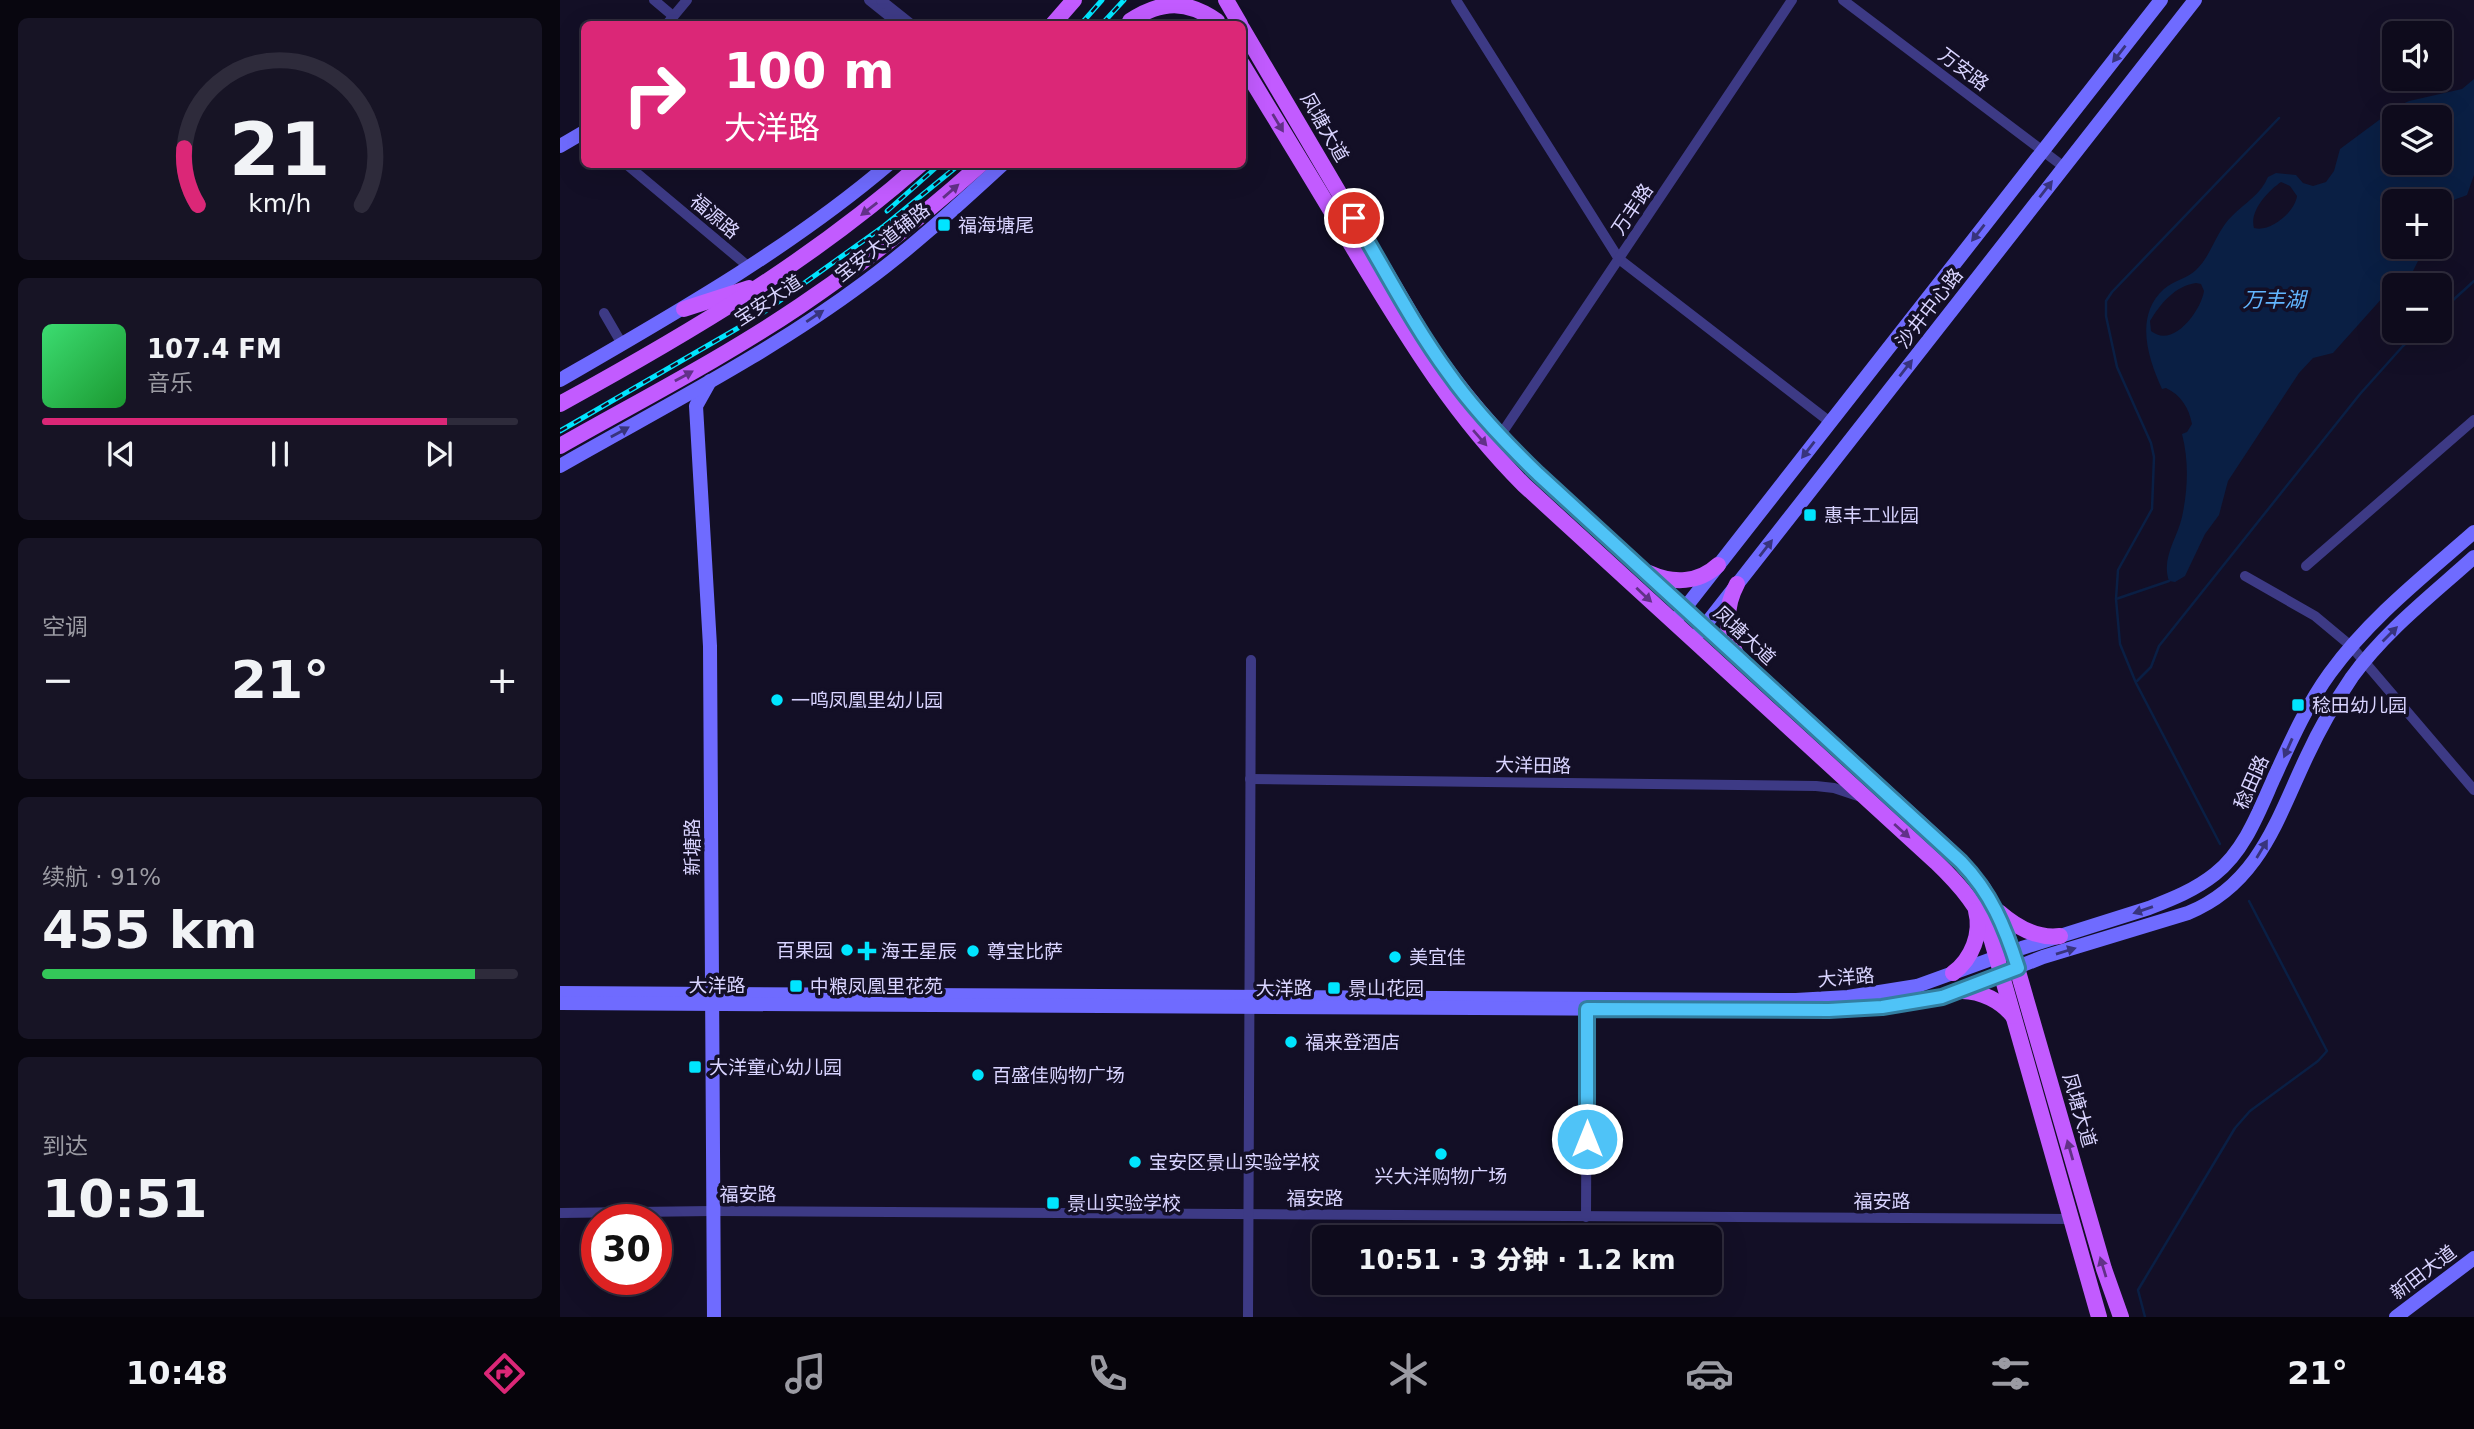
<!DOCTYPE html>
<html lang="zh">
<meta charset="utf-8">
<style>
:root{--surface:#0e0b1c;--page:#171425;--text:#f1f3f6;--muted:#9b9ba3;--line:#2e2b3b;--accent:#db2777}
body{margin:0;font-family:"DejaVu Sans","Noto Sans SC",sans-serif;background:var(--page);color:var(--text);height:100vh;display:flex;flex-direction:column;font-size:26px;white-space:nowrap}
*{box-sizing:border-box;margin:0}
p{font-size:23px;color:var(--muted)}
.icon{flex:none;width:38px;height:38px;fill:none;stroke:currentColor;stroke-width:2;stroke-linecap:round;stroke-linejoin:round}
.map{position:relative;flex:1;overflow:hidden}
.drawer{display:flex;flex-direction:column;gap:18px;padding:18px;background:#08060f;width:560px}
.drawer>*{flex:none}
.hud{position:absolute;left:21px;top:21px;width:665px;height:147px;border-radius:10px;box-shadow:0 7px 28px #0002,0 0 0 2px var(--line);background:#db2777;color:#fff;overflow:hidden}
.tools{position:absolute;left:1822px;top:21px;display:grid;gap:14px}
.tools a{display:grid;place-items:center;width:70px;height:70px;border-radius:10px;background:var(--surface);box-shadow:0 7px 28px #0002,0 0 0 2px var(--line);font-size:35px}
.speed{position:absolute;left:21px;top:1204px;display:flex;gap:14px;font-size:35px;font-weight:700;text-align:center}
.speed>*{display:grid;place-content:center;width:91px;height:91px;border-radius:50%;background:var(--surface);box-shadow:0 7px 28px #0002,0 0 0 2px var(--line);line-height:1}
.speed .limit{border:10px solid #d22;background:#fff;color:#111}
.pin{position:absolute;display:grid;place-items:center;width:60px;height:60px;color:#fff;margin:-30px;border:4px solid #fff;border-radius:50%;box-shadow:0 2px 7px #0007}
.me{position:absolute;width:77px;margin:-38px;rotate:0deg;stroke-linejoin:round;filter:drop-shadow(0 0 5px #0008)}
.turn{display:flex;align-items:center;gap:24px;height:147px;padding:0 28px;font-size:32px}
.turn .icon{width:91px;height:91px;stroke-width:2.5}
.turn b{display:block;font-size:49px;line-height:60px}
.big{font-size:52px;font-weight:800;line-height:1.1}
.drawer .tile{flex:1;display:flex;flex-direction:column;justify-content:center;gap:10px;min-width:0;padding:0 24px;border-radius:10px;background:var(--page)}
.drawer .dial{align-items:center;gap:0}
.dial svg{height:182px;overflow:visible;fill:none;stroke:var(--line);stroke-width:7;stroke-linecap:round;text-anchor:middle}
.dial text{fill:var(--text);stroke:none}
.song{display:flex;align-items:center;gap:21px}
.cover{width:84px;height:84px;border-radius:10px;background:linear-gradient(135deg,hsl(140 70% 55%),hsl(130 70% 35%))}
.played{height:7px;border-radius:4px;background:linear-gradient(90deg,var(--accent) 85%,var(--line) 85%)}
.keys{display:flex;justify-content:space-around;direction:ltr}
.heat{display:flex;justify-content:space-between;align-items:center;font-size:38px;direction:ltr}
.charge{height:10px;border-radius:5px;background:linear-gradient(90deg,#34c759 91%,var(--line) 0)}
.trip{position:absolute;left:752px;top:1225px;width:410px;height:70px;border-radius:10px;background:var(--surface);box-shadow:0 7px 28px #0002,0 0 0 2px var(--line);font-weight:800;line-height:70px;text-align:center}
.menu{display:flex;height:112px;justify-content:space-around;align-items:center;background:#06040b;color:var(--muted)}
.menu .icon{width:49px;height:49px}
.menu .on{color:var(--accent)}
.menu b{font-size:32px;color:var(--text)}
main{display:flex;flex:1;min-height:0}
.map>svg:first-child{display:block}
</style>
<main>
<section class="drawer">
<div class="tile dial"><svg viewBox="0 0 100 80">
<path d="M14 69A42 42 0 1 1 86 69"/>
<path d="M14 69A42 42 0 0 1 8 44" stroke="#db2777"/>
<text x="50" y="56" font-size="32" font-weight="700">21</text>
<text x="50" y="72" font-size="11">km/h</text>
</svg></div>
<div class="tile">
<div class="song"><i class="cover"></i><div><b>107.4 FM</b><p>音乐</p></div></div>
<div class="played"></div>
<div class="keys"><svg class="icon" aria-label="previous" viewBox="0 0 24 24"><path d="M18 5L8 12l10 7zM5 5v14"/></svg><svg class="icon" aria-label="pause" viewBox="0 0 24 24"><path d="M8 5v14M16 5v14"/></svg><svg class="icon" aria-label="next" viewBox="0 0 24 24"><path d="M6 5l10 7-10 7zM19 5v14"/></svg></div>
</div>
<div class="tile"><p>空调</p>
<div class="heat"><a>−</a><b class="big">21°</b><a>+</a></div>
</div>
<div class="tile"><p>续航 · 91%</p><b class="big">455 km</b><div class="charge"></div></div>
<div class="tile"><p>到达</p><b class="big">10:51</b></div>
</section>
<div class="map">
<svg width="1914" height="1317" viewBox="0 0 1914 1317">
<rect width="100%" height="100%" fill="#130f26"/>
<path fill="#0a1f44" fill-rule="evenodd" d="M1914 79V175L1907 195C1885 203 1884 203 1880 227V201H1834V247H1865L1852 273 1833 286 1773 353 1753 358 1739 373 1668 481 1659 515 1645 534 1625 576 1615 582 1609 581C1601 558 1617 539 1622 517 1628 489 1629 461 1622 434L1627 432 1632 424C1629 408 1621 395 1606 388L1602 389C1588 358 1574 316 1604 289 1613 281 1628 278 1636 270 1652 255 1656 231 1672 216 1685 203 1701 194 1708 177L1716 173 1736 175 1743 183 1753 186 1766 182 1774 171 1780 149 1838 106 1849 101 1902 89ZM1834 117H1880V163H1834ZM1721 182 1730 186 1737 196C1735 212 1710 233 1694 228 1689 211 1708 191 1721 182ZM1636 283 1641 284 1644 291C1641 311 1613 349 1591 331L1590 321C1601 303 1615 286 1636 283Z"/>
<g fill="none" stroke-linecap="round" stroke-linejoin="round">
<g stroke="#0a1f44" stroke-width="2.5">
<polyline points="1880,312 1914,281"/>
<polyline points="1556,599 1609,581"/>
<polyline points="1577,681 1591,667 1599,646 1800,394 1843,346 1859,331"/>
<polyline points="1660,844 1576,683 1560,644 1556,599 1558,570 1592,509 1594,457 1591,443 1557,367 1546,316 1546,301 1552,292 1719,118"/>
<polyline points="1585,1317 1578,1290 1675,1128 1690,1111 1758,1061 1767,1051 1689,901"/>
</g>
<g stroke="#3d3a85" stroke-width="10">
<polyline points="94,0 113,16"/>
<polyline points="309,0 339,24"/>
<polyline points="321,0 351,24"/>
<polyline points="896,0 1059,259 1270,422"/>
<polyline points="1283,0 1504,167"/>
<polyline points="107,24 127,0"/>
<polyline points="66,164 189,267"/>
<polyline points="44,313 62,344"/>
<polyline points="940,436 1232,0"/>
<polyline points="1746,566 1914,420"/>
<polyline points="1685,576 1755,616 1791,646 1914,790"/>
<polyline points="690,779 1256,786 1274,788 1301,797"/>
<polyline points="0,1213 152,1211 1510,1219"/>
<polyline points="1026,1217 1027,1004"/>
<polyline points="688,1317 691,660"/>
</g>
<g stroke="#6f6bff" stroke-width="14">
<polyline points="0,146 24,132"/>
<path d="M0 380C114 314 229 249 329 164"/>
<polyline points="150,381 136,406 150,646 154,1317"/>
<path d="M0 466C103 407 210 353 305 282 354 246 398 205 443 164"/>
<polyline points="1114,622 1601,0"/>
<polyline points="1139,633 1635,0"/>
<path d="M0 993 1236 1000 1288 997 1357 986 1462 948 1589 908C1612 899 1635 890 1655 874 1684 851 1698 814 1713 780 1730 743 1746 706 1770 673 1810 618 1864 576 1914 532"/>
<path d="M0 1003 1269 1010 1322 1007 1382 997 1483 957 1628 913C1699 884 1717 819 1747 756 1760 728 1775 702 1792 677 1825 631 1872 595 1914 557"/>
<polyline points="1836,1317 1914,1258"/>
</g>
<g stroke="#c25bff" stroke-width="16">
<polyline points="666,0 680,24"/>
<path d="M570 21C602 0 627 0 657 21"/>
<polyline points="493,24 514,0"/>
<path d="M682 28 861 332C894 385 934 431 978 474L1391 852 1423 888 1446 930 1544 1269 1561 1317"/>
<path d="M682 64C722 130 762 195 801 261 850 342 896 417 964 485L1376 862C1400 885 1421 909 1432 941L1539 1317"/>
<polyline points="124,309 189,288"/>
<path d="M0 404C129 333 250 262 361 164"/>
<path d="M0 446C81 400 163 358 240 306 304 263 364 215 421 164"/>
<path d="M1089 573C1113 584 1139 583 1158 565"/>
<path d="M1176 654C1165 632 1165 606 1177 584"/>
<path d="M1439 912C1455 926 1477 939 1500 936"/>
<path d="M1393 973C1412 959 1422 933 1416 911"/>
<path d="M1402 991C1421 991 1441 1001 1453 1016"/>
</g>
<g stroke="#00e5ff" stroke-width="5">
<g id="rail">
<polyline points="521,24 542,0"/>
<polyline points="542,24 564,0"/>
<polyline points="327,211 380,164"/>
<polyline points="0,431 197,317 324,226 400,164"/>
</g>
</g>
<use href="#rail" stroke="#130f26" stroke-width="2.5" stroke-dasharray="8" stroke-linecap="butt"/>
</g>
<defs><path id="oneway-solid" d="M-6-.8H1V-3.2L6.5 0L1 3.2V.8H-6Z" transform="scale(1.75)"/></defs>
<g fill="#38347d">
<use href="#oneway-solid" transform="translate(1559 54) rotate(128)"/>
<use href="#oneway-solid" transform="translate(1486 189) rotate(-52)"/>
<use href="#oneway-solid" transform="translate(1418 233) rotate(128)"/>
<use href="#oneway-solid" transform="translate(255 316) rotate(-34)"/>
<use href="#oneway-solid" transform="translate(1346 368) rotate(-52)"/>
<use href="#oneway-solid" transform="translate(60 432) rotate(-29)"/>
<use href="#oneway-solid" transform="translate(1248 450) rotate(128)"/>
<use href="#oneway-solid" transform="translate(1206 548) rotate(-52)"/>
<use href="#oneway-solid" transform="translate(1830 634) rotate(-45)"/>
<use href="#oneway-solid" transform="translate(1728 748) rotate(114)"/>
<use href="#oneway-solid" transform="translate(1702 849) rotate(-59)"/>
<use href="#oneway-solid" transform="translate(1583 910) rotate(161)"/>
<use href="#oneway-solid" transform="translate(1506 951) rotate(-17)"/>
</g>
<g fill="#623188">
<use href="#oneway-solid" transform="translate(718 123) rotate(59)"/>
<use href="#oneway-solid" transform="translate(391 191) rotate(-41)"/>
<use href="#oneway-solid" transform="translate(309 209) rotate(142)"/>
<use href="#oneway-solid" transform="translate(124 376) rotate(-29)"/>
<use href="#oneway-solid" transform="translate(920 438) rotate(49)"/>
<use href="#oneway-solid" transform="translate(1084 595) rotate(43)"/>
<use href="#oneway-solid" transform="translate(1342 831) rotate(42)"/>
<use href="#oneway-solid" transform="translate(1510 1150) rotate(-106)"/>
<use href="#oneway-solid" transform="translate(1543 1267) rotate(-107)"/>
</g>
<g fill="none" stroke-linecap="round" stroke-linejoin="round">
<g stroke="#337fa1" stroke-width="18">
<path id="route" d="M794 218C825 270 853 325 889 374 915 411 946 443 978 474L1401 862C1431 893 1445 927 1458 968L1382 997 1322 1007 1269 1010 1027 1009V1139"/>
</g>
<use href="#route" stroke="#4fc3f7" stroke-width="12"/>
</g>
<g fill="#00e5ff" stroke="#130f26" stroke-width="2.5">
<rect x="377" y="218" width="14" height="14" rx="3.5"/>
<rect x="1243" y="508" width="14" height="14" rx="3.5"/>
<circle cx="217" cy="700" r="7"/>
<rect x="1731" y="698" width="14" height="14" rx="3.5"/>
<circle cx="287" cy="950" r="7"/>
<path d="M303.5 940.5h7v7h7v7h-7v7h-7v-7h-7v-7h7z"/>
<circle cx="413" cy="951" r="7"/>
<circle cx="835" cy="957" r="7"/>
<rect x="229" y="979" width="14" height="14" rx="3.5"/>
<rect x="767" y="981" width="14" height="14" rx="3.5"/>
<circle cx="731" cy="1042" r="7"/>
<rect x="128" y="1060" width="14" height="14" rx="3.5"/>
<circle cx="418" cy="1075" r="7"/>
<circle cx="881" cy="1154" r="7"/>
<circle cx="575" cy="1162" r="7"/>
<rect x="486" y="1196" width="14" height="14" rx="3.5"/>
</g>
<g text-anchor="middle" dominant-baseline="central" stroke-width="7" stroke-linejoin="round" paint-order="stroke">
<g font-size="19" fill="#d9d4ff" stroke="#130f26">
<text transform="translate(1404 69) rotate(37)">万安路</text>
<text transform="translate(765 127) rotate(60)">凤塘大道</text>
<text transform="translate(1072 209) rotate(-56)">万丰路</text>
<text transform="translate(155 216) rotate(40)">福源路</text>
<text transform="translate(322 242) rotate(-38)">宝安大道辅路</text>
<text transform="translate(208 300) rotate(-33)">宝安大道</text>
<text transform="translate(1369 308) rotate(-52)">沙井中心路</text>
<text transform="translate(1185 635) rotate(43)">凤塘大道</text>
<text transform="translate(973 765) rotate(1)">大洋田路</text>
<text transform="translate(1691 782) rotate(-66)">稔田路</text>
<text transform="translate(132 847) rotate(-90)">新塘路</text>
<text transform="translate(1286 977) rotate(-5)">大洋路</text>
<text x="157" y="985">大洋路</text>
<text x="724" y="988">大洋路</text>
<text transform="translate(1520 1110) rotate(74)">凤塘大道</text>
<text x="188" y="1194">福安路</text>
<text x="755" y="1198">福安路</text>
<text x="1322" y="1201">福安路</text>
<text transform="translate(1863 1272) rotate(-37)">新田大道</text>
</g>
<g font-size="19" fill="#d9d4ff" stroke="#130f26" text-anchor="start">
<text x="398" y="225">福海塘尾</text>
<text x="1264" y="515">惠丰工业园</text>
<text x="231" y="700">一鸣凤凰里幼儿园</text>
<text x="1752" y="705">稔田幼儿园</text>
<text x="273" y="950" text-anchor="end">百果园</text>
<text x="321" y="951">海王星辰</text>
<text x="427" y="951">尊宝比萨</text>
<text x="849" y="957">美宜佳</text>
<text x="250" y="986">中粮凤凰里花苑</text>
<text x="788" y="988">景山花园</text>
<text x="745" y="1042">福来登酒店</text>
<text x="149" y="1067">大洋童心幼儿园</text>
<text x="432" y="1075">百盛佳购物广场</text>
<text x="589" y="1162">宝安区景山实验学校</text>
<text x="881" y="1176" text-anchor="middle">兴大洋购物广场</text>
<text x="507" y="1203">景山实验学校</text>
</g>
<g font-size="21" font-style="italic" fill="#62b6ff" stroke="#130f26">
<text x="1714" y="300">万丰湖</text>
</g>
</g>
</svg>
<div class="tools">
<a><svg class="icon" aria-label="sound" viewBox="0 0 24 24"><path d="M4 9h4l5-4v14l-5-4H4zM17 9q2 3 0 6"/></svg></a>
<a><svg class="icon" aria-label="layers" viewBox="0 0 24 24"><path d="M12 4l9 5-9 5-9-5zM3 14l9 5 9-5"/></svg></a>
<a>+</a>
<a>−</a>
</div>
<div class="speed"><div class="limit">30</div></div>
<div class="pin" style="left:794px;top:218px;background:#d93025"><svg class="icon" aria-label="arrive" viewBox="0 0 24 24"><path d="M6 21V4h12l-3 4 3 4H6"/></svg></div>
<svg class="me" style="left:1027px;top:1139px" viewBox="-20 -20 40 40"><circle r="17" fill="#4fc3f7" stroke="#fff" stroke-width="3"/><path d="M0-11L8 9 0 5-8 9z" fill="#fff"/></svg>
<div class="trip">10:51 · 3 分钟 · 1.2 km</div>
<div class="hud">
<div class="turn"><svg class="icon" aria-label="right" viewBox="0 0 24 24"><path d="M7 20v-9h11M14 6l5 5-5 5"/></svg><div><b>100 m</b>大洋路</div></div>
</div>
</div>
</main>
<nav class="menu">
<b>10:48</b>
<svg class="icon on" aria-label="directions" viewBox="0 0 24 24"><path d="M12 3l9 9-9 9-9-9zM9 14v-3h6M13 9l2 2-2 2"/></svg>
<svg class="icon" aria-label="music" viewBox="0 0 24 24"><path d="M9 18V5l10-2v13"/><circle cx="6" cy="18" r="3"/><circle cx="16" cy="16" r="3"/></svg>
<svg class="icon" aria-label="phone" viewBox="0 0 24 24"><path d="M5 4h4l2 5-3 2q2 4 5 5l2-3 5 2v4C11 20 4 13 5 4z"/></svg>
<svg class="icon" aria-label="climate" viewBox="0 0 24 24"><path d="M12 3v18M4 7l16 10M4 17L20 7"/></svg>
<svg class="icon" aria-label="car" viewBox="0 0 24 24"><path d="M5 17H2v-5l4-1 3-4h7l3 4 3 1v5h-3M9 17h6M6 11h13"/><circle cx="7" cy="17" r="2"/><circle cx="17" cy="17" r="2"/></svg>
<svg class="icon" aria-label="filters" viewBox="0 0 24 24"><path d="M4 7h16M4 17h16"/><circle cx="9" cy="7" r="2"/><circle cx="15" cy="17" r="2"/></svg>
<b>21°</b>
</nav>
